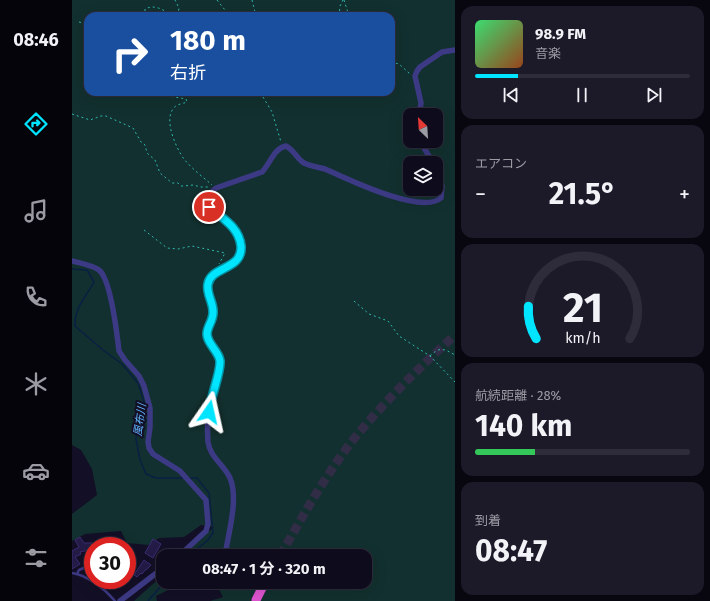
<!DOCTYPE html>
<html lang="ja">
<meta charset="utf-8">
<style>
:root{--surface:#0e0b1c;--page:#1c1929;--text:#f1f3f6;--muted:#9b9ba3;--line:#2e2b3b;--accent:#00e5ff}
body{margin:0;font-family:"Fira Sans","Noto Sans JP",sans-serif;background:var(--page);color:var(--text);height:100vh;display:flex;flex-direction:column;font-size:15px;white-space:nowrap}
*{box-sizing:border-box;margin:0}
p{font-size:13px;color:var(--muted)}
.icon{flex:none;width:22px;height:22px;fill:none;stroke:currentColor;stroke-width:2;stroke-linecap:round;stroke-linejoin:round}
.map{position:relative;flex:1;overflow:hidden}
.panel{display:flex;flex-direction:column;gap:6px;padding:6px;background:#08060f;width:255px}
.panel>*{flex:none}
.top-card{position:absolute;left:12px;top:12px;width:311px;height:84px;border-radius:12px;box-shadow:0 4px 16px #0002,0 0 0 1px var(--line);background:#1a4fa0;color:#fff;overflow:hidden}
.needle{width:26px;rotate:335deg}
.buttons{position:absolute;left:331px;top:108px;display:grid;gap:8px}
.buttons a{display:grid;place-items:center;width:40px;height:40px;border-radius:8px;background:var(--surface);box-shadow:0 4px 16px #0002,0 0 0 1px var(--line);font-size:20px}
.speed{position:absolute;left:12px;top:537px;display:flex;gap:8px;font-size:20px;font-weight:700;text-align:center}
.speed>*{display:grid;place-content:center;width:52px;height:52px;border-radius:50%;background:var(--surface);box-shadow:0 4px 16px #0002,0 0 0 1px var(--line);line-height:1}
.speed .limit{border:6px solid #d22;background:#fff;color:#111}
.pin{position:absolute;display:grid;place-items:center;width:34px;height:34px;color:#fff;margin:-17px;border:2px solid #fff;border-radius:50%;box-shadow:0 1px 4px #0007}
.me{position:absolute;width:44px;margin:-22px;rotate:11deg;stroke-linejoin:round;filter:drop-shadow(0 0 3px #0008)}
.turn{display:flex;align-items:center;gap:14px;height:84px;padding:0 20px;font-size:18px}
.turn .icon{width:52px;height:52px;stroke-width:2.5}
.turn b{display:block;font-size:28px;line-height:34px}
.big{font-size:30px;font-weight:700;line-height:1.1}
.panel .tile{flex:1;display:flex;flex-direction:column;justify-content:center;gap:6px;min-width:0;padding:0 14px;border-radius:12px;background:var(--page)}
.panel .dial{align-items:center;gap:0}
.dial svg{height:104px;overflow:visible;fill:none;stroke:var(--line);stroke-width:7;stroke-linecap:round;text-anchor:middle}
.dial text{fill:var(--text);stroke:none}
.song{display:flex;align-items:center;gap:12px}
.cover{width:48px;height:48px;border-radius:6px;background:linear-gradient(135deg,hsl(140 70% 55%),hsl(20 70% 35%))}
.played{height:4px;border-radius:2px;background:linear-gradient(90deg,var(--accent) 20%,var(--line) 20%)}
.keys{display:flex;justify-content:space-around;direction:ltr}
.heat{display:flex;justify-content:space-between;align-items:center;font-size:22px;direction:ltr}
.charge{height:6px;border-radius:3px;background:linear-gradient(90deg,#34c759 28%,var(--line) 0)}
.trip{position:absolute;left:84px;top:549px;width:216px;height:40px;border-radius:12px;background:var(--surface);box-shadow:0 4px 16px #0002,0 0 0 1px var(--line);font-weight:700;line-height:40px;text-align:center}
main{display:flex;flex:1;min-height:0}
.tabs{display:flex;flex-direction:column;width:72px;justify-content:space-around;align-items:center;background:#06040b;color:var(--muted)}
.tabs .icon{width:28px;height:28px}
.tabs .selected{color:var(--accent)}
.tabs b{font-size:18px;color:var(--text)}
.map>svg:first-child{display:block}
</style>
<main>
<nav class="tabs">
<b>08:46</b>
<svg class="icon selected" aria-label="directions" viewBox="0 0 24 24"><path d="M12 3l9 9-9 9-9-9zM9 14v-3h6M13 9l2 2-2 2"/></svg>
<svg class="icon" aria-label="music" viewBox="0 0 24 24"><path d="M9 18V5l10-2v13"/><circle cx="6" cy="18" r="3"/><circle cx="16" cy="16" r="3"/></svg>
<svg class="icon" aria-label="phone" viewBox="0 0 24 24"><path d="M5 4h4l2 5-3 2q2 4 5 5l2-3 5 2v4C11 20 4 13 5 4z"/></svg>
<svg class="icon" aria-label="climate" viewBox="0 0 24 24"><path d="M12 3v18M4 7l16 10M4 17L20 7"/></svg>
<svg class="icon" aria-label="car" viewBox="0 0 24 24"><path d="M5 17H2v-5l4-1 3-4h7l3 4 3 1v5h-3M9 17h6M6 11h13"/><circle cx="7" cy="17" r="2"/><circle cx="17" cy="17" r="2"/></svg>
<svg class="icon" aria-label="filters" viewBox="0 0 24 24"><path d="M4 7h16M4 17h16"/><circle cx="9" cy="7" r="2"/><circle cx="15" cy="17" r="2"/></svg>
</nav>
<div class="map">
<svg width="383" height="601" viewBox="0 0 383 601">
<rect width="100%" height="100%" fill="#130f26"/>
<g fill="#12302f" fill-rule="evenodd">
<path d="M0 0H383V601H138L151 597 143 582H293V556H107L142 527 129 525 112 537 87 538 76 545 55 543 49 531 13 534 0 541V514L25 495 20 469 9 450 0 445ZM16 16H319V92H16ZM338 115H364V141H338ZM338 163H364V189H338Z"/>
<polygon points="91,575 91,582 112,582 84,596 85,601 62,601"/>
</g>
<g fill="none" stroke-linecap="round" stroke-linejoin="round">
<g stroke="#0a1f44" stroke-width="1.5">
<path d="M0 269 15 270 22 282C14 297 2 308 3 326L31 350 50 364 66 383 72 402 66 424 64 439 68 460 74 474 84 478H113"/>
<polyline points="116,556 135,541 141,533 137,493 125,478 116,478"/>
<polyline points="76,601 93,582"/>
</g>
</g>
<g fill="#241b47" stroke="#3b2d73">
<polygon points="8,537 12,543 21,543 21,549 8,552 9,554 3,557 8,564 0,569 0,551 7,547 3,540"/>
<polygon points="81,539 89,544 81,558 73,553"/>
<polygon points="72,560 79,565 74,570 73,570 70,574 69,573 65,577 62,575"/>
</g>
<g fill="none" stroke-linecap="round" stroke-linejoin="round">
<path stroke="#312d47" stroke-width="9" stroke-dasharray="9 4.5" stroke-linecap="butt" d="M208 556C232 514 255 472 285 435 315 399 348 367 383 335"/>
<g stroke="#2fb8b0" stroke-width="1" stroke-dasharray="2 3" stroke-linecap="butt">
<polyline points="145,0 153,10 154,16"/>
<polyline points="180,0 184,16"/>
<polyline points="272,0 277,16"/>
<path d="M73 16V9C87 2 94 16 106 14L107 8 103 0"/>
<polyline points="267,16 268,6 271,0"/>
<polyline points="7,22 16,24"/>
<polyline points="319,62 327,64 338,74"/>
<path d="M85 92 97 96 114 99 115 102C110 104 104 104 101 109 92 121 104 148 112 159 120 169 131 177 140 185"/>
<polyline points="191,92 191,97 200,112 209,142"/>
<polyline points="0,114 18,120 29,116 34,116 61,128 69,142 73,145 75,153 83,160 88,173 100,183 106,183 109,186 112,186 121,185 129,187 137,187"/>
<polyline points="72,230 95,248 106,249 120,246 153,253 147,264"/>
<polyline points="282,301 297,314 316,321 327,336 358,356 383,382"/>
<path d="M358 356C368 346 372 349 383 355"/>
<path d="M155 582C164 587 171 588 182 587"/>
<polyline points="239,582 244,583"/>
<polyline points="199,584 211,585 224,582"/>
</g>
<g stroke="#3d3a85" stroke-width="2.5">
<polyline points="27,544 35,546"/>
<path d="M0 573C15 575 33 589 43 601"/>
<polyline points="5,574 7,570 21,564"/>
</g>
<g stroke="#3d3a85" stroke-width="5.5">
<polyline points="341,115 348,109 349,103 343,76 345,71 348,67 370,52 383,50"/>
<polyline points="338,118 336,124 338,131"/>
<polyline points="346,141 351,146 361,163"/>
<path d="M0 261C8 263 20 265 27 270 39 279 45 334 47 351L53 360 67 376 72 386 78 408V427L76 442 77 448 81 454 108 471 134 500 136 524 134 531 107 556"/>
<path d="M153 556C156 534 167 499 158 478 152 465 138 457 136 442 135 429 136 412 139 399 141 388 149 373 148 361 146 351 135 344 135 334 135 326 142 320 142 311 141 302 132 290 136 282 144 265 171 269 169 246 166 218 134 217 135 196L144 188 190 172C198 164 202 148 214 146 222 150 225 159 232 163 238 166 246 167 253 169 275 179 349 215 369 198L370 186 364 169"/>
<polyline points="48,601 91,568"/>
</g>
<polyline stroke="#e055d1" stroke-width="9" points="184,600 193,582"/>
</g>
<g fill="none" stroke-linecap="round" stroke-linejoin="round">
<g stroke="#0095a6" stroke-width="10">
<path id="route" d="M137 412C138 398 149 373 148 361 147 351 135 344 135 334 135 326 142 320 141 311 141 302 134 293 136 284 139 266 171 270 169 246 167 227 150 218 137 207"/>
</g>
<use href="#route" stroke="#00e5ff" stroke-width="7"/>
</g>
<g text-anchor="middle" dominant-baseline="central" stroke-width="4" stroke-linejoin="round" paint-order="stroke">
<g font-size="11" font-style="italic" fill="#62b6ff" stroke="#130f26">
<text transform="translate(68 420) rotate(-82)">風布川</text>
</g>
</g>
</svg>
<div class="buttons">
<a><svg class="needle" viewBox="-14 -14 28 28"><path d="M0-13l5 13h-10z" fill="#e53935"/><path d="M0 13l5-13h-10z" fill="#9b9ba3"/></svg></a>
<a><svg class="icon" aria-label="layers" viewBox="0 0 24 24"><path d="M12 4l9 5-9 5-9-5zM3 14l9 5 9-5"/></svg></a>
</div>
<div class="speed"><div class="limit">30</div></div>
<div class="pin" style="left:137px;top:207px;background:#d93025"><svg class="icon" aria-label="arrive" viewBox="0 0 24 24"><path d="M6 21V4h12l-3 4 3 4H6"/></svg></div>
<svg class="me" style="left:137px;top:412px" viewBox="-20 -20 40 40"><path d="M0-17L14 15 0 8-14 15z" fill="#00e5ff" stroke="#fff" stroke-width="4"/></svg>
<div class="trip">08:47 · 1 分 · 320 m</div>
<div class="top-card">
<div class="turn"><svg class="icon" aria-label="right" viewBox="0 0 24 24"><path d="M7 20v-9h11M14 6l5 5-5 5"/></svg><div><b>180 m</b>右折</div></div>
</div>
</div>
<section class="panel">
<div class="tile">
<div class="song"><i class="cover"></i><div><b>98.9 FM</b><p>音楽</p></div></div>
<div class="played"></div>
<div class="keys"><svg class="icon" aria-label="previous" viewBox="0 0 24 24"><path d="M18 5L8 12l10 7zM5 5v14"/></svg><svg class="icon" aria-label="pause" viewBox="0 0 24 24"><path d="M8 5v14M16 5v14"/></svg><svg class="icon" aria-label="next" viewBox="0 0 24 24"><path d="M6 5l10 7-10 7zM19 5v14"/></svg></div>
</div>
<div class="tile"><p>エアコン</p>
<div class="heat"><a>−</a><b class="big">21.5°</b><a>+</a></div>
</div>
<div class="tile dial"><svg viewBox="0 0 100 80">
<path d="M14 69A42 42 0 1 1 86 69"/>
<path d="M14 69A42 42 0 0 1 8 44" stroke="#00e5ff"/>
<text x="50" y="56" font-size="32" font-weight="700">21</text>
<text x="50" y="72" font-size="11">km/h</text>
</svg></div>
<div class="tile"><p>航続距離 · 28%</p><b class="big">140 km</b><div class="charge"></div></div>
<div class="tile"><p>到着</p><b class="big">08:47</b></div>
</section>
</main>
